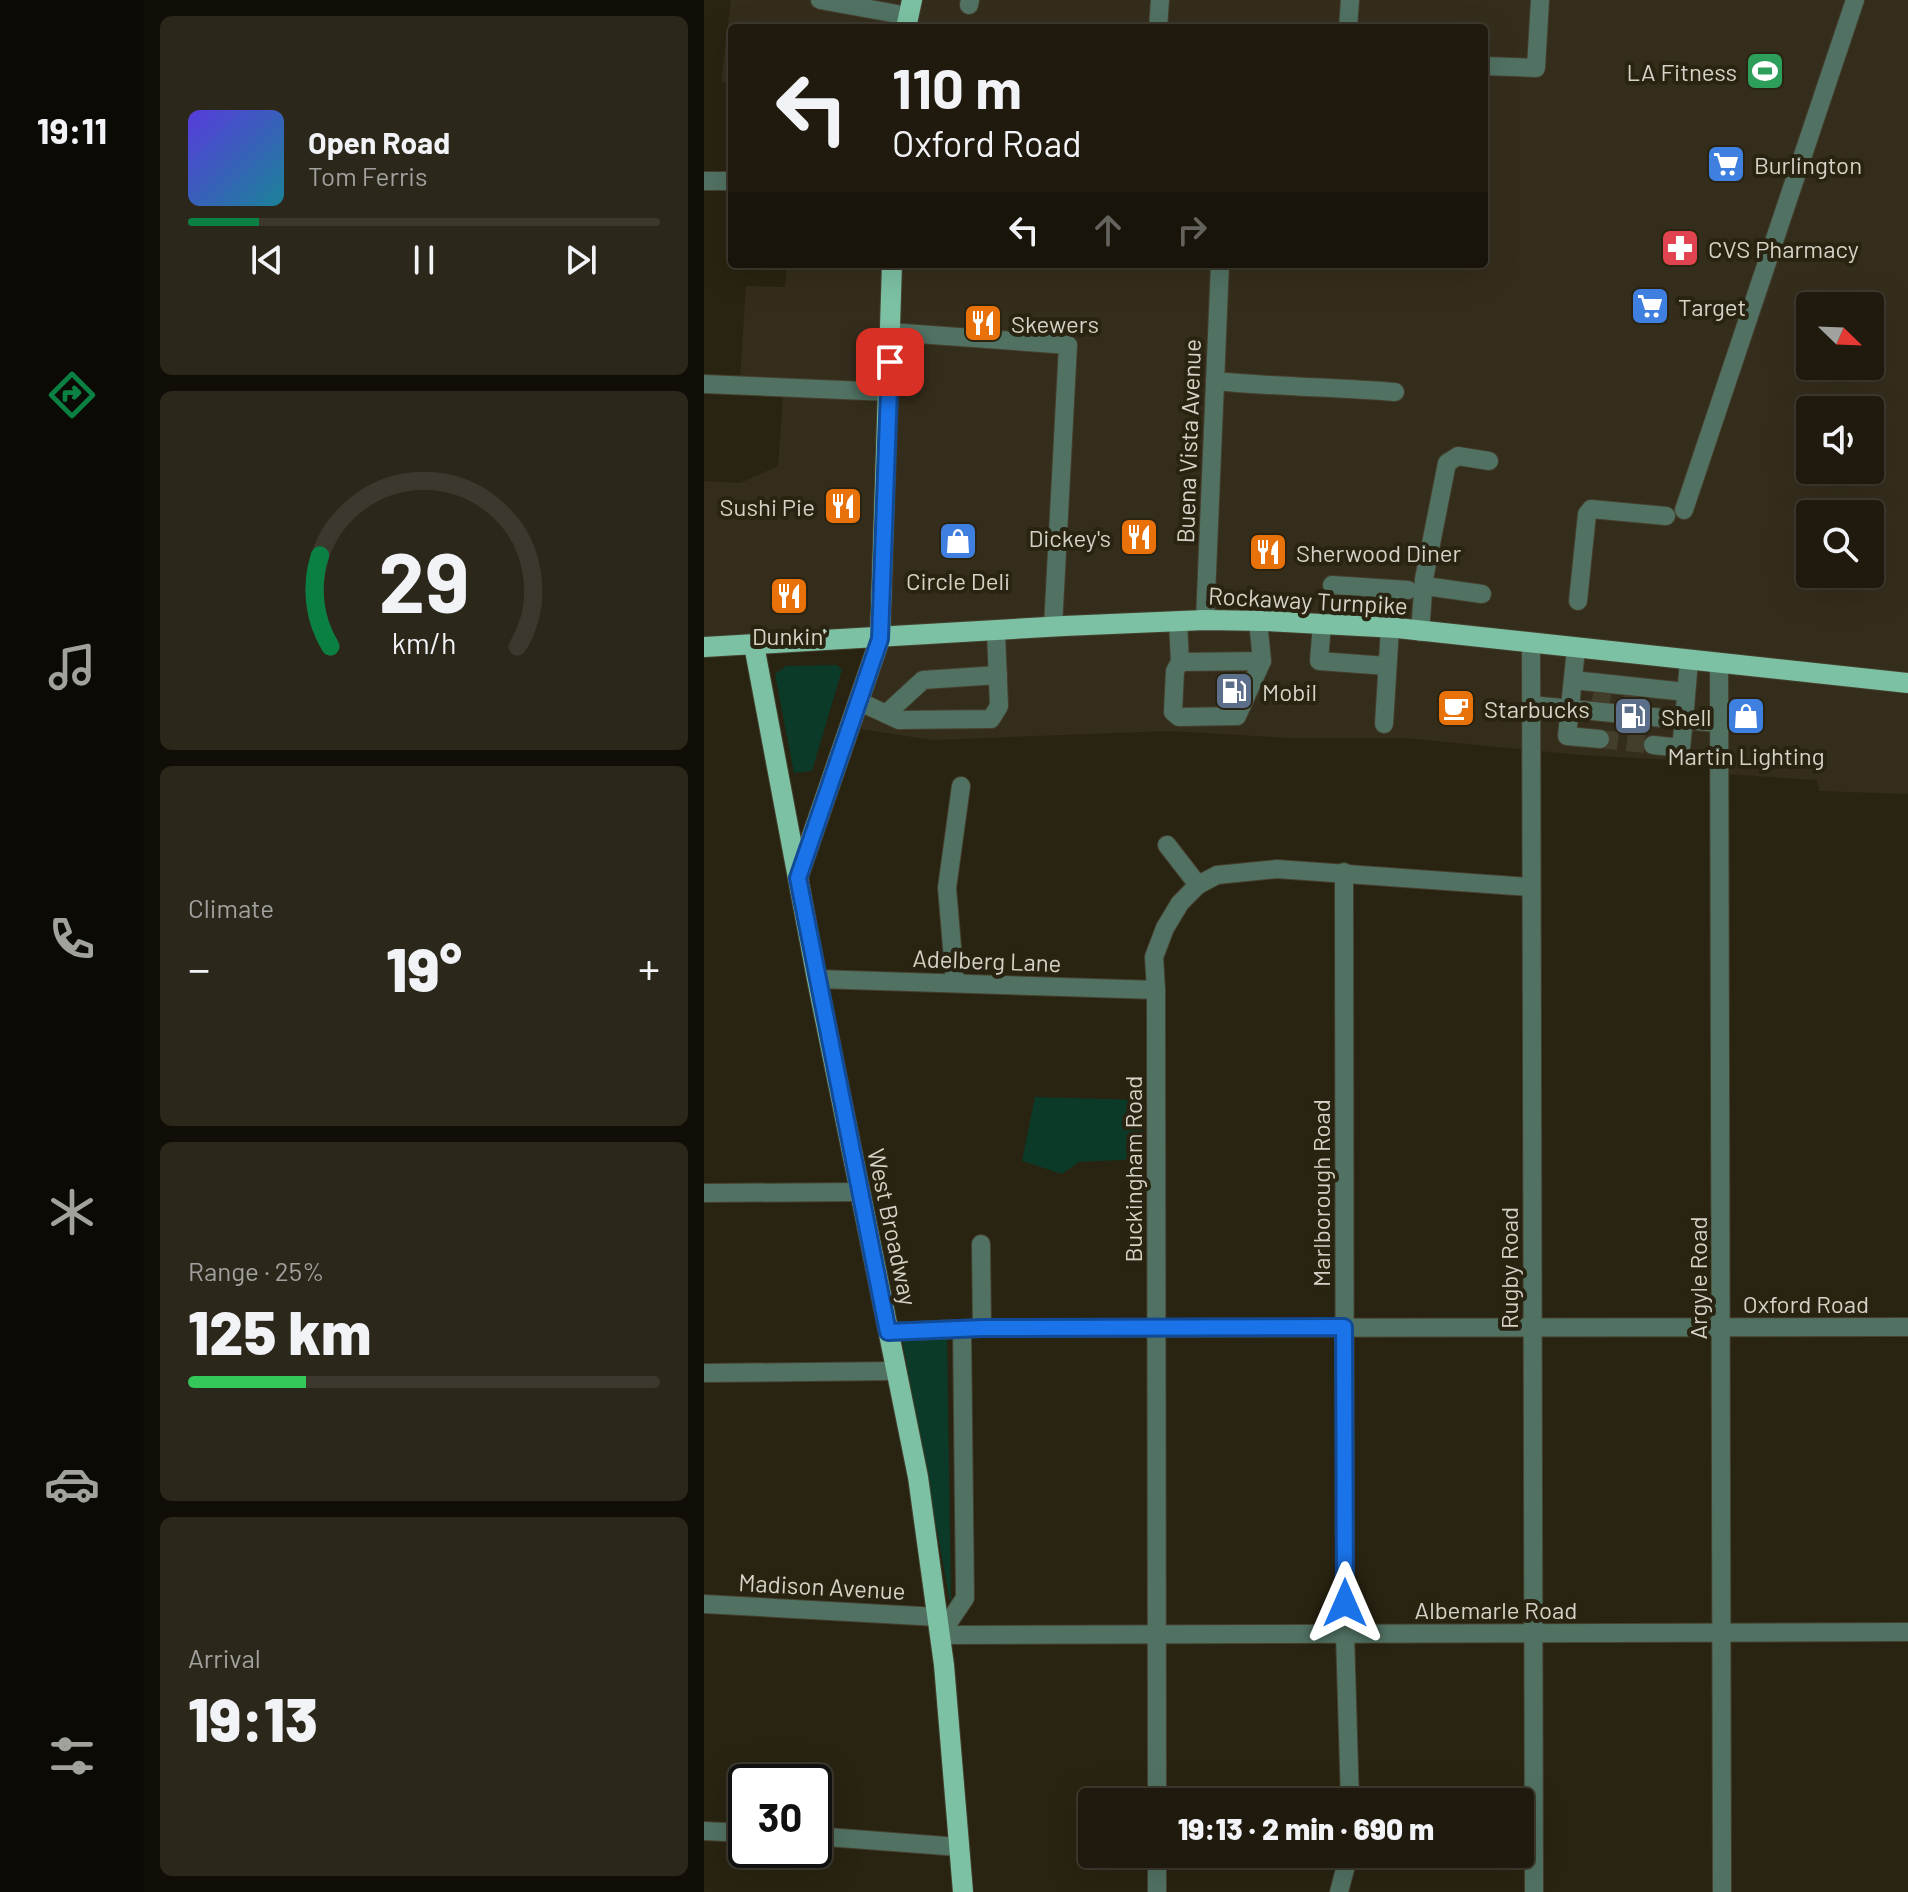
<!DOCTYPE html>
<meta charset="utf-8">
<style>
:root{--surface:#1f1a0d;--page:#2c271b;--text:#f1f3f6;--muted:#a1a19d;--line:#3c382e;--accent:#0b8043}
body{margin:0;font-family:Barlow,sans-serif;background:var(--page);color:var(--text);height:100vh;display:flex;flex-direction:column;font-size:30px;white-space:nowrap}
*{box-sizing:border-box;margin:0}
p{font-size:26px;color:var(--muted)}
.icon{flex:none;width:44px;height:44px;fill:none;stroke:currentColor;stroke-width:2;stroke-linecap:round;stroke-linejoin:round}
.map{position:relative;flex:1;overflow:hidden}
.side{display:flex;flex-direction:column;gap:16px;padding:16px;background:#110e07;width:560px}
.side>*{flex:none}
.top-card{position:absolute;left:24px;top:24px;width:760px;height:244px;border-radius:8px;box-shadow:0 8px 32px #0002,0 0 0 2px var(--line);background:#1f1a0d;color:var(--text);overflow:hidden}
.needle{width:52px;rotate:113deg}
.controls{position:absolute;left:1092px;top:292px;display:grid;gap:16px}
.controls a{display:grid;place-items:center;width:88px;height:88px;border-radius:8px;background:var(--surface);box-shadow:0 8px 32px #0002,0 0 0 2px var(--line);font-size:40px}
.speed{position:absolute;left:24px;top:1764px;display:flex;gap:16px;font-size:40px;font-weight:700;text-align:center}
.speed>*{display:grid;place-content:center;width:104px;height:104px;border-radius:50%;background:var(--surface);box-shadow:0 8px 32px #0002,0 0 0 2px var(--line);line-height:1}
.speed .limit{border:4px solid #111;border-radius:12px;background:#fff;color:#111}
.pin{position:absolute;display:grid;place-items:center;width:68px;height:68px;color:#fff;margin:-34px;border-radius:16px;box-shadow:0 4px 12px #0006}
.me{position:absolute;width:88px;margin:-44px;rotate:0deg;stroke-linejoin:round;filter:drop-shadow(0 0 6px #0008)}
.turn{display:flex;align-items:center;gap:28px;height:168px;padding:0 32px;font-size:36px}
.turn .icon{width:104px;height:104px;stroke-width:2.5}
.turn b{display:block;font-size:56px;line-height:68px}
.lanes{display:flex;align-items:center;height:76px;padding:0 32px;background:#0003;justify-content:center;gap:40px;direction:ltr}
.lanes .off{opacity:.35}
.big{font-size:60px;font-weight:800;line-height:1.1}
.side .card{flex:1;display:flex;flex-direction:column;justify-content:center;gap:12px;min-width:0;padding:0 28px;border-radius:12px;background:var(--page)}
.side .dial{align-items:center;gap:0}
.dial svg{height:208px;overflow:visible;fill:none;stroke:var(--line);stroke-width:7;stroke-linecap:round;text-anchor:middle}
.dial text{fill:var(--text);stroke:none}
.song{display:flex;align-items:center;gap:24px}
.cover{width:96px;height:96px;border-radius:12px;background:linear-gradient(135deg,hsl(250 70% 55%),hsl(190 70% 35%))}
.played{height:8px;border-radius:4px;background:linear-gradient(90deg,var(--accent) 15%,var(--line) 15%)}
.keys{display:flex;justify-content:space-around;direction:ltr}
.heat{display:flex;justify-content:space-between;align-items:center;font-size:44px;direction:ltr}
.charge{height:12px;border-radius:6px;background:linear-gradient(90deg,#34c759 25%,var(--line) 0)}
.trip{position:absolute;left:374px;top:1788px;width:456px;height:80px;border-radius:8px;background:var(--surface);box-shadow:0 8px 32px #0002,0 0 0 2px var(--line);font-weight:800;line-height:80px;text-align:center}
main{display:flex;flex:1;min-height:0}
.tabs{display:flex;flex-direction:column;width:144px;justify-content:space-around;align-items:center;background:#0c0a05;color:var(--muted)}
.tabs .icon{width:56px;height:56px}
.tabs .active{color:var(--accent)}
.tabs b{font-size:36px;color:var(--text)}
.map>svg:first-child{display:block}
</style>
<main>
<nav class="tabs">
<b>19:11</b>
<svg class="icon active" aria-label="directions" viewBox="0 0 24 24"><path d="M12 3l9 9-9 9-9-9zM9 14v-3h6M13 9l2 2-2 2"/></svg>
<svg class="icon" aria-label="music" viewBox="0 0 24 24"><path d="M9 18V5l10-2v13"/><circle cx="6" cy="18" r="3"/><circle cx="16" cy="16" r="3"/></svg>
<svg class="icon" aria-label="phone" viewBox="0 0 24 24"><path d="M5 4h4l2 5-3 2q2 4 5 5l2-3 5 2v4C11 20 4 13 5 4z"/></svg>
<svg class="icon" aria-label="climate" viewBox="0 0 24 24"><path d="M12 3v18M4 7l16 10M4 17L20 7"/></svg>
<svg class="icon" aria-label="car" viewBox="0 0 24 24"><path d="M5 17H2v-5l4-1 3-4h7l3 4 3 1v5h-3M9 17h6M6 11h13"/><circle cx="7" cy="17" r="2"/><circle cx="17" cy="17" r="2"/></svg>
<svg class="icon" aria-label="filters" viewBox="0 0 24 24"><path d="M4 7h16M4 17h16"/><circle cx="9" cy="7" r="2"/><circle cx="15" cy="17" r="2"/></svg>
</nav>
<section class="side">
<div class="card">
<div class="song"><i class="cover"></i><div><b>Open Road</b><p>Tom Ferris</p></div></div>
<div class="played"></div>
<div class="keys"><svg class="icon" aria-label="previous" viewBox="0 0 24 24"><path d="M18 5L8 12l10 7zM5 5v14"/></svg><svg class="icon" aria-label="pause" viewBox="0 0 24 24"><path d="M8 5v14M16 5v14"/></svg><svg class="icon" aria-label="next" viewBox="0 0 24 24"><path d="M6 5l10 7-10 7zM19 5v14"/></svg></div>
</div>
<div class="card dial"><svg viewBox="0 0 100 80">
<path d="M14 69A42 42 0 1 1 86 69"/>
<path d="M14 69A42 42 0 0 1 10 34" stroke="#0b8043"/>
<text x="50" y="56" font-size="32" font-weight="700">29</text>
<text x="50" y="72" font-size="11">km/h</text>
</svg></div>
<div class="card"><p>Climate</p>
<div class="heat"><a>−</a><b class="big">19°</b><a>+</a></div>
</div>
<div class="card"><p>Range · 25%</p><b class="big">125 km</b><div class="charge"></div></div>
<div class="card"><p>Arrival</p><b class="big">19:13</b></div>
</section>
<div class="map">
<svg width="1204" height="1892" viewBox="0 0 1204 1892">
<rect width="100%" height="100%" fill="#292311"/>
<path fill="#352d1c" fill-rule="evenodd" d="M27 0H1204V794L1115 791 1113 780 1021 774 1020 763 877 755 700 738H583L466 731 229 740 142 727 176 640 0 646V481L36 483 74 466 80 384 36 380 42 286 81 287 83 264H780V28H28V83L17 82ZM1106 306H1166V366H1106ZM1106 410H1166V470H1106ZM1106 514H1166V574H1106Z"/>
<g fill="#0c3a29">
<polygon points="133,665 138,670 108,771 90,773 71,674 82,666"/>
<polygon points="331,1097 438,1100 438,1159 375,1162 358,1174 318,1161"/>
<polygon points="243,1338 247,1607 198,1339"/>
</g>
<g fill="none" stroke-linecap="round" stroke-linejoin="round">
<g stroke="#433d2c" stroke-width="18" stroke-dasharray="18 9" stroke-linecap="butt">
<polyline points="896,707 899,689"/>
<polyline points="927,711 929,692"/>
<polyline points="896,739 949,745"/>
</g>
<g stroke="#453f2e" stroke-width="20">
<g id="minor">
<polyline points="116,0 204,16"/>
<polyline points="265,5 266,0"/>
<polyline points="454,28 456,0"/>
<polyline points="644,28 646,0"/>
<polyline points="780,66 832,68 836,0"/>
<polyline points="0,181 28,181"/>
<polyline points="186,332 364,345 349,627"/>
<path d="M511 381C571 387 631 387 691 392"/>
<polyline points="0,384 185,392"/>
<polyline points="980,510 1151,0"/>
<polyline points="628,585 704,590"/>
<polyline points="721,586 778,594"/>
<polyline points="874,601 883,514 887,509 962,516"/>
<polyline points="501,620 516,264"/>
<polyline points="474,622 476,662 471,671 469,712 475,717 533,716 558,661 554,621"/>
<polyline points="618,624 615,661 683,666"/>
<polyline points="716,632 720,579 743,463 754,456 785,461"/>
<polyline points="827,645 830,1892"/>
<polyline points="872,649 863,736 896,739"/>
<polyline points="985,661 980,720 1015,723"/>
<polyline points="476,662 558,661"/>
<polyline points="1015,664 1018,1892"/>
<polyline points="869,680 982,692"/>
<polyline points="154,701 195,720 287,719 295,706 292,632"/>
<polyline points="827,705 980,720 977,748 949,745"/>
<polyline points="182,714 219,680 294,675"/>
<polyline points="680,724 686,628"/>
<polyline points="463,845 494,885"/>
<polyline points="640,872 641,1634 646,1802"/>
<polyline points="113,979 452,990"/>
<polyline points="251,982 243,888 257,786"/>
<polyline points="0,1193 155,1192"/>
<polyline points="277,1244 278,1328"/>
<polyline points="184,1332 278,1328 1204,1327"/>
<polyline points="0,1373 192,1371"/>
<polyline points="0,1604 234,1617"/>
<polyline points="236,1635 1204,1632"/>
<polyline points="236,1635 261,1598 258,1329"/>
<polyline points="453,1802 452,990 450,957 461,928 476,903 494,885 513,875 573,869 826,887"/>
<polyline points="0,1831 42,1833"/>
<polyline points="110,1836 255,1847"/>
<polyline points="453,1854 453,1892"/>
<polyline points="635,1892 645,1854"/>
</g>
</g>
<g stroke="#453f2e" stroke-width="22">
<g id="major">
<polyline points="202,28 208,0"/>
<polyline points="50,645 113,979 214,1477 240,1665 259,1892"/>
<polyline points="0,647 360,626 501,620 562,621 693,628 1204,683"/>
<polyline points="95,874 176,639 188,264"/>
</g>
</g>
<use href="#minor" stroke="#517263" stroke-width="18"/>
<use href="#major" stroke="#7cc1a3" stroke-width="20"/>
</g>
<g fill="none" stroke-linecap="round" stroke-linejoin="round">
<g stroke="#114b97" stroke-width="20">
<polyline id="route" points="186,362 176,639 94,878 184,1332 278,1328 640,1327 641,1603"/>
</g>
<use href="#route" stroke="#1a73e8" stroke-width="14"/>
</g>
<defs>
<g id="stadium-square" transform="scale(2)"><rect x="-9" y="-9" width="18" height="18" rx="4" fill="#2e9e5b" stroke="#292311"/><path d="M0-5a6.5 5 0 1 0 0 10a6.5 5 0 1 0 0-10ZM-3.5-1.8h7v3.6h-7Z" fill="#fff"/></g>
<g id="supermarket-square" transform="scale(2)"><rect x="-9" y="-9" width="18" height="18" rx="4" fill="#3f7fe0" stroke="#292311"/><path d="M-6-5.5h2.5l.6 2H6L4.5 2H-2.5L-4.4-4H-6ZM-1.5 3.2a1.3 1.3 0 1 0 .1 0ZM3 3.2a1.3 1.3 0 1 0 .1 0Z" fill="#fff"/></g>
<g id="pharmacy-square" transform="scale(2)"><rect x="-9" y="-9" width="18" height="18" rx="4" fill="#e0444e" stroke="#292311"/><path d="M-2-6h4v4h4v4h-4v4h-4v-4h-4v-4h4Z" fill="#fff"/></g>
<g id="restaurant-square" transform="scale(2)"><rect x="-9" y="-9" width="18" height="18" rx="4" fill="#e8710a" stroke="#292311"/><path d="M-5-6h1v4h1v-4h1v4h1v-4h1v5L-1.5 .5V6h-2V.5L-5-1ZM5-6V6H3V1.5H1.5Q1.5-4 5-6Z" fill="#fff"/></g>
<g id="shop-square" transform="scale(2)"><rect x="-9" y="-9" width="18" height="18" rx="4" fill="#3f7fe0" stroke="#292311"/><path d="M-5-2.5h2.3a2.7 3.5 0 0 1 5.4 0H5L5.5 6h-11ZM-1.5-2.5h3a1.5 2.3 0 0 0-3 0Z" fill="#fff"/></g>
<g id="fuel-square" transform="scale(2)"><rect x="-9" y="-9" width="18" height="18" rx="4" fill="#5c6f8a" stroke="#292311"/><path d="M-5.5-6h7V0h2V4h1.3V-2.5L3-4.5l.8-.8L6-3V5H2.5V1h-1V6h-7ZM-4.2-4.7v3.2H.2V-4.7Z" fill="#fff"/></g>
<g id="cafe-square" transform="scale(2)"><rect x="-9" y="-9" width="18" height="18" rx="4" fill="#e8710a" stroke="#292311"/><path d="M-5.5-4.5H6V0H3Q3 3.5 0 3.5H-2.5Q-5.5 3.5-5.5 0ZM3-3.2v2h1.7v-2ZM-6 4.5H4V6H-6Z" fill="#fff"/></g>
</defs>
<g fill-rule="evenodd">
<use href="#stadium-square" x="1061" y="71"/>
<use href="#supermarket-square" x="1022" y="164"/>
<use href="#pharmacy-square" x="976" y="248"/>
<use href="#supermarket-square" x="946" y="306"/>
<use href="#restaurant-square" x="279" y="323"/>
<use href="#restaurant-square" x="139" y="506"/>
<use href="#restaurant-square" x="435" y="537"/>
<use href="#shop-square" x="254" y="541"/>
<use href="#restaurant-square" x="564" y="552"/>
<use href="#restaurant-square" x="85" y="596"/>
<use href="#fuel-square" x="530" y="691"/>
<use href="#cafe-square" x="752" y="708"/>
<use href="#fuel-square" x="929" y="716"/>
<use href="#shop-square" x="1042" y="716"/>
</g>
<g text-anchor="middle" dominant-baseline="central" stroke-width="8" stroke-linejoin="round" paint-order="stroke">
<g font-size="24" fill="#d5d2c7" stroke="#292311" text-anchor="start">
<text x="1033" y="71" text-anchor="end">LA Fitness</text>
<text x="1050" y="164">Burlington</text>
<text x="1004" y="248">CVS Pharmacy</text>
<text x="974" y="306">Target</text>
<text x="307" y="323">Skewers</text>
<text x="111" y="506" text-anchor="end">Sushi Pie</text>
<text x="407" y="537" text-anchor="end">Dickey's</text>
<text x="592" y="552">Sherwood Diner</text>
<text x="254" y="580" text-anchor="middle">Circle Deli</text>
<text x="85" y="635" text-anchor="middle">Dunkin'</text>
<text x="558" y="691">Mobil</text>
<text x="780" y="708">Starbucks</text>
<text x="957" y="716">Shell</text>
<text x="1042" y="755" text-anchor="middle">Martin Lighting</text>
</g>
<g font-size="24" fill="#d5d2c7" stroke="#292311">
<text transform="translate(484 441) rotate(-88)">Buena Vista Avenue</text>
<text transform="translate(604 600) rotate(3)">Rockaway Turnpike</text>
<text transform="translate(283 960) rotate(2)">Adelberg Lane</text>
<text transform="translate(428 1169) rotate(-90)">Buckingham Road</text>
<text transform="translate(616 1193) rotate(-90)">Marlborough Road</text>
<text transform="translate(189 1227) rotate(78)">West Broadway</text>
<text transform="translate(804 1268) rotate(-90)">Rugby Road</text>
<text transform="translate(993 1278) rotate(-90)">Argyle Road</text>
<text x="1102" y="1303">Oxford Road</text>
<text transform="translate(118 1586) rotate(3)">Madison Avenue</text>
<text x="792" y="1609">Albemarle Road</text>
</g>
</g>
</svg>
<div class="controls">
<a><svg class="needle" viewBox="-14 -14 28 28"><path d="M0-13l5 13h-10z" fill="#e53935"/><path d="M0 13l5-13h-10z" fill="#a1a19d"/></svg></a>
<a><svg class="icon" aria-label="sound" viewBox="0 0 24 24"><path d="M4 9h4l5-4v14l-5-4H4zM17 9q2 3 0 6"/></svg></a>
<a><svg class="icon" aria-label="search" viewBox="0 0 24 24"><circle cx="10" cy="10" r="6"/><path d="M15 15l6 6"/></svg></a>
</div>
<div class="speed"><div class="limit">30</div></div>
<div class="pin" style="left:186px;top:362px;background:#d93025"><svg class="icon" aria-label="arrive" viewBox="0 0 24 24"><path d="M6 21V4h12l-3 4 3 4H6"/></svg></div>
<svg class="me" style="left:641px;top:1603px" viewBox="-20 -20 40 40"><path d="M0-17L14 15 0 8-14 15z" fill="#1a73e8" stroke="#fff" stroke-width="4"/></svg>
<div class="trip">19:13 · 2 min · 690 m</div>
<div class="top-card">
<div class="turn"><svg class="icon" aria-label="left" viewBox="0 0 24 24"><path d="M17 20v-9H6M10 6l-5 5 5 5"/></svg><div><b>110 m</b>Oxford Road</div></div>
<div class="lanes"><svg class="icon" aria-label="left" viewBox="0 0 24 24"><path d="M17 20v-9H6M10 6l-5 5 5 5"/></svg><svg class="icon off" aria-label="ahead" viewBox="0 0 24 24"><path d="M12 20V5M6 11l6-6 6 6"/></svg><svg class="icon off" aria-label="right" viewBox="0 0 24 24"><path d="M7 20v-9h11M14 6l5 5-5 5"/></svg></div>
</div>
</div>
</main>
